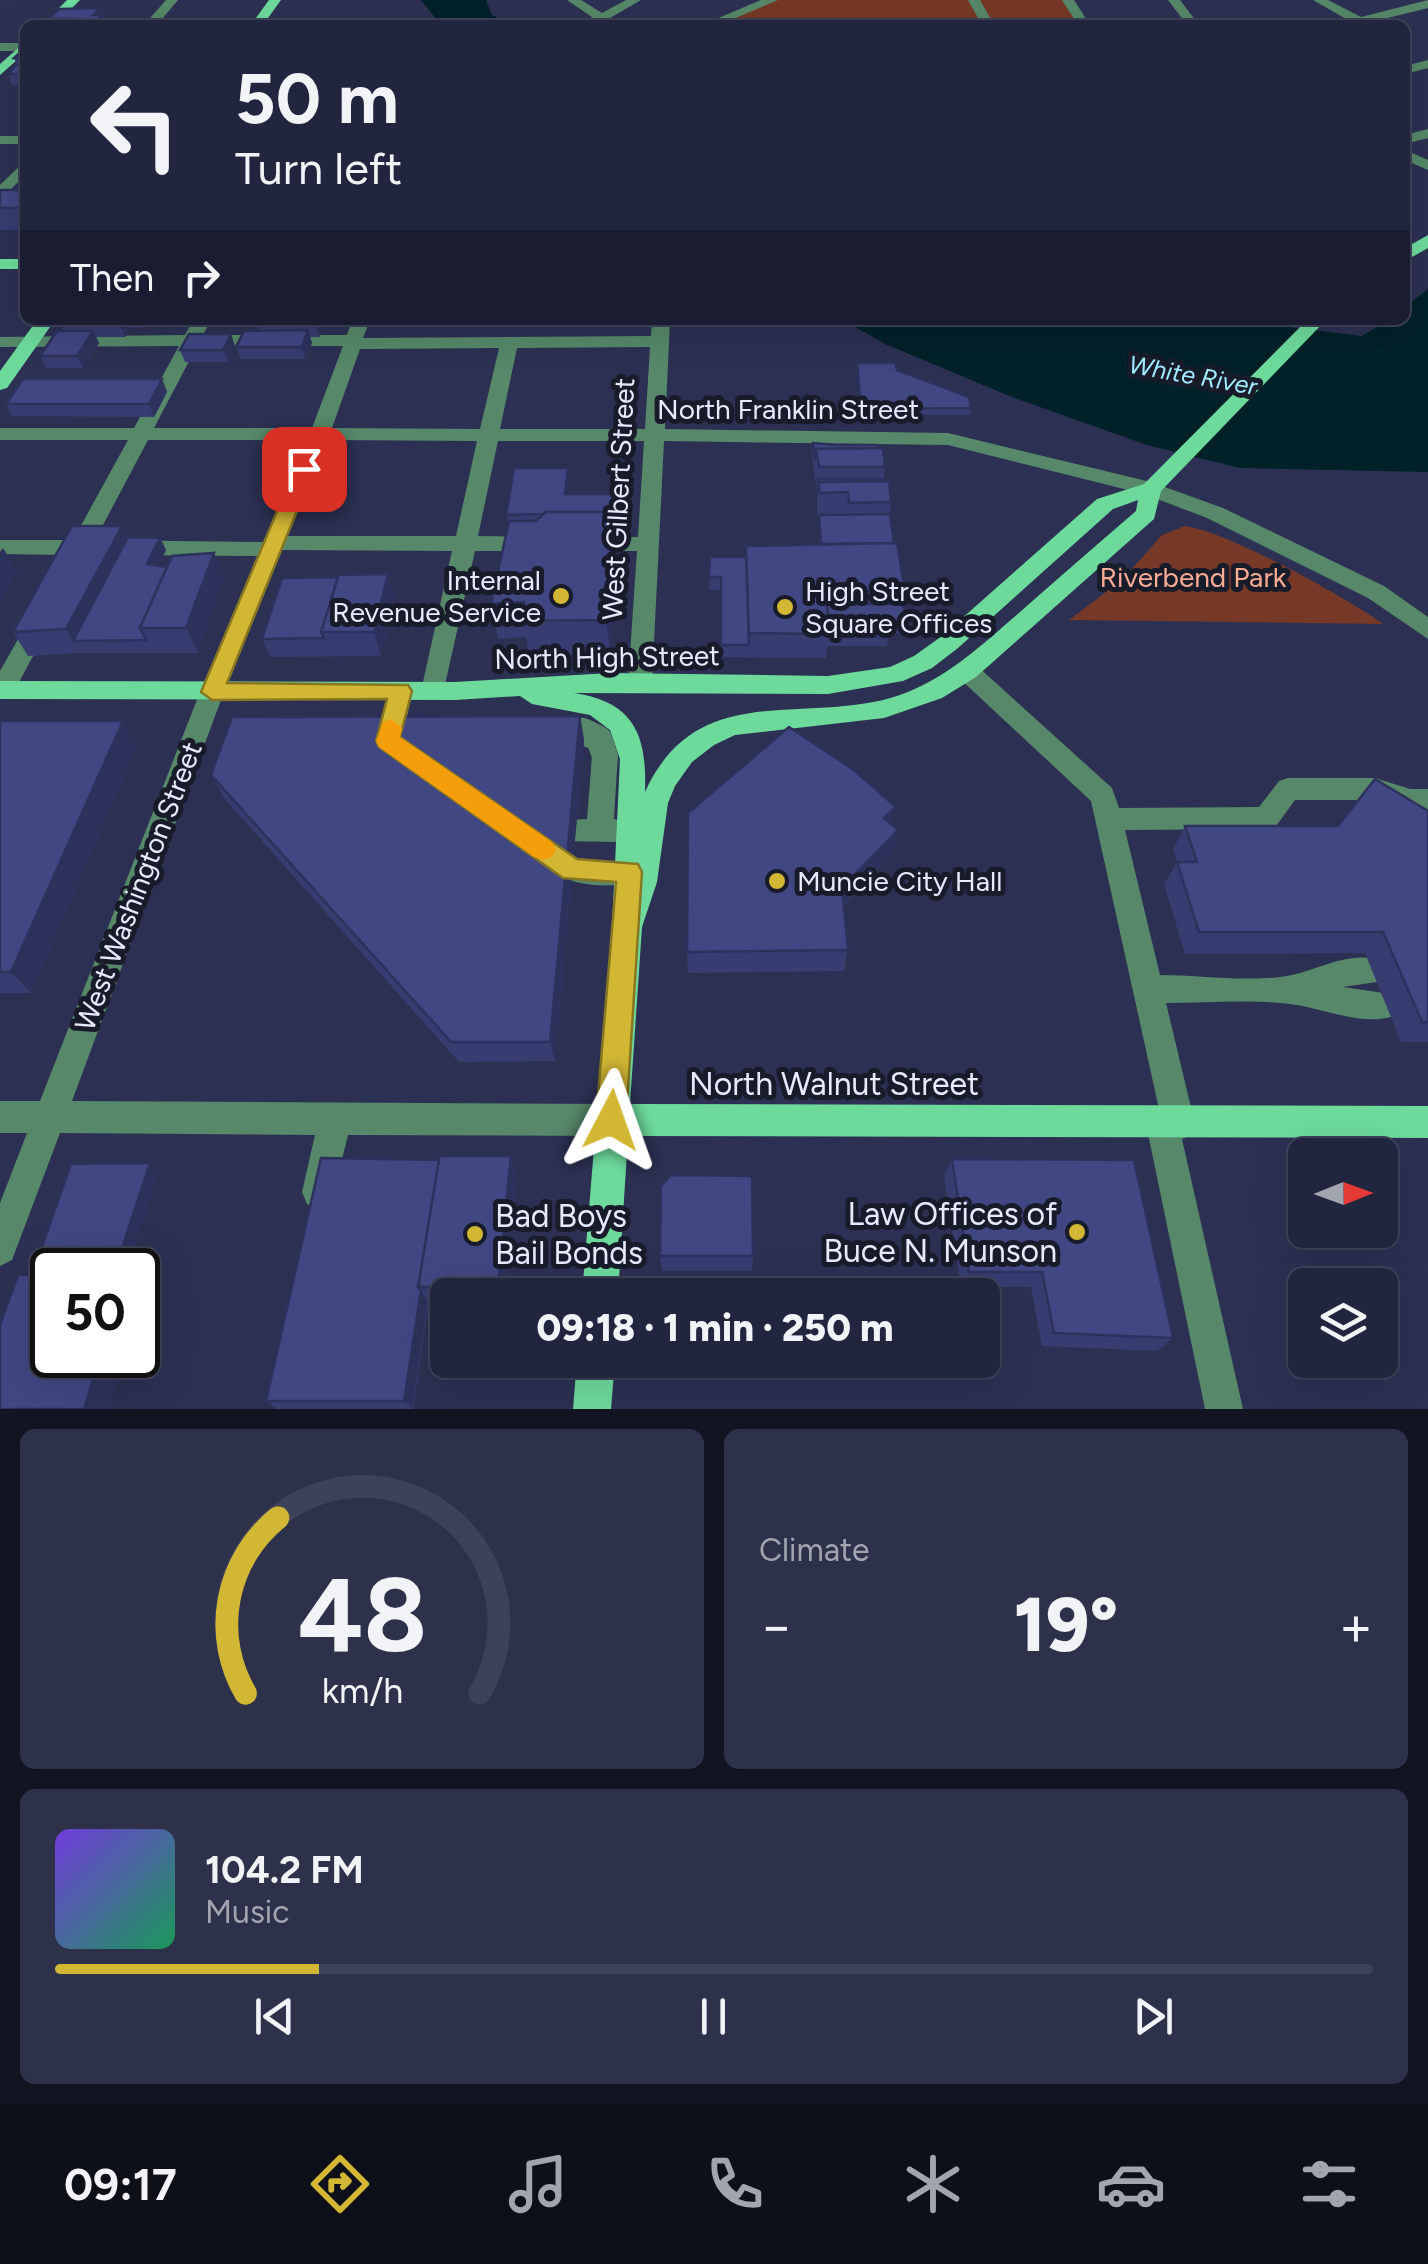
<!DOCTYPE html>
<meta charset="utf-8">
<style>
:root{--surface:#21253e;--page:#2d3149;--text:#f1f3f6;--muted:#a2a5b0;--line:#3e4258;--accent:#d2b735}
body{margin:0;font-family:Figtree,sans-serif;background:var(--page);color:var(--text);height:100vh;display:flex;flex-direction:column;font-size:38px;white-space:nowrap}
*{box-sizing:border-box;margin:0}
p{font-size:32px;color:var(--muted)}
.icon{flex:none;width:55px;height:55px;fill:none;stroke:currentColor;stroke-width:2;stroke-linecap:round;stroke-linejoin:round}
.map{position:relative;height:1409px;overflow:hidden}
.panel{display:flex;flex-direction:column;gap:20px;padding:20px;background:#121422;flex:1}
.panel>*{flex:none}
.hud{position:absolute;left:20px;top:20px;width:1390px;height:305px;border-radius:15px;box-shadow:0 10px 40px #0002,0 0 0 2px var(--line);background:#21253e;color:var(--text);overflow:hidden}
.needle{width:65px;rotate:89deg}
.buttons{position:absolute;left:1288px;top:1138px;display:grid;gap:20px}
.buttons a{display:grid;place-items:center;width:110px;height:110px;border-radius:15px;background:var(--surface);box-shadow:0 10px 40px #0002,0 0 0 2px var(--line);font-size:50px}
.speed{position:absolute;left:30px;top:1248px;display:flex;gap:20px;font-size:50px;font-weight:700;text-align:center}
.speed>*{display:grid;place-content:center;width:130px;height:130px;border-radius:50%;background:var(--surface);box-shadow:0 10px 40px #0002,0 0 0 2px var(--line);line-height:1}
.speed .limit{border:5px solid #111;border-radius:15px;background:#fff;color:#111}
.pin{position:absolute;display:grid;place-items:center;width:85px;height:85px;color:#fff;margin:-42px;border-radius:20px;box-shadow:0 5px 15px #0006}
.me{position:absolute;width:110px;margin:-55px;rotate:4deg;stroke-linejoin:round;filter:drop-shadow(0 0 8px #0008)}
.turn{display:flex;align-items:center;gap:35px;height:210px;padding:0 50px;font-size:45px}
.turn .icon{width:130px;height:130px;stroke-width:2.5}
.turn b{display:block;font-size:70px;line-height:85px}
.then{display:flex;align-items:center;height:95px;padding:0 50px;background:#0003;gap:20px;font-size:38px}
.big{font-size:75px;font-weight:800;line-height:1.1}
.panel .card{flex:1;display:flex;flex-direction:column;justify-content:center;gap:15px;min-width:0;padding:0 35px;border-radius:15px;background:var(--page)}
.panel .dial{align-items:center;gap:0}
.dial svg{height:260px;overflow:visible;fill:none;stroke:var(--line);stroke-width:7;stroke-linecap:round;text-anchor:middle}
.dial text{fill:var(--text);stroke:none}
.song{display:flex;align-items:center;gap:30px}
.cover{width:120px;height:120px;border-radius:15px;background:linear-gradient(135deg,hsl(260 70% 55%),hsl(150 70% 35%))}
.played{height:10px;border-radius:5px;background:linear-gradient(90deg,var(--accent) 20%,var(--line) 20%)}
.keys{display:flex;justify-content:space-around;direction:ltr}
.heat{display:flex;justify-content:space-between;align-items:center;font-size:55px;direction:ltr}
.panel .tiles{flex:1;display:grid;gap:20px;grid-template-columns:1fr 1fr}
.card:last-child{grid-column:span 2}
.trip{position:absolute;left:430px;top:1278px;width:570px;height:100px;border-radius:15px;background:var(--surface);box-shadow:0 10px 40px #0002,0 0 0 2px var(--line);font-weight:800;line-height:100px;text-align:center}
.dock{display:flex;height:160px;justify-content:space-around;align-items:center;background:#0d0f19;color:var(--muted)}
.dock .icon{width:70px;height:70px}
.dock .on{color:var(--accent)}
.dock b{font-size:45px;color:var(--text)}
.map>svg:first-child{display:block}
</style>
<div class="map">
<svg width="1428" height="1409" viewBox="0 0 1428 1409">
<rect width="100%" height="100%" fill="#2c3153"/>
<g fill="#763827">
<polygon points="772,0 1066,0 1083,25 708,25"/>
<path d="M1185 526C1229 532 1345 597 1383 624L1069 620 1122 580 1162 535Z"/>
</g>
<g fill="#012129">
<polygon points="421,0 486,0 492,15 511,25 441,25"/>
<polygon points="1428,289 1428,472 1240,468 1147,445 1012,397 885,344 843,320 1232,320 1362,336 1388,320 1405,320 1405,307"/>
</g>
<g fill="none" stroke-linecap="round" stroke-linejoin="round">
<g fill="#568869" fill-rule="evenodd">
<polygon points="166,0 178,0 157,25 144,25"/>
<polygon points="567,0 581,0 602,13 626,0 641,0 610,18 615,25 581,25 592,17"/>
<polygon points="761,0 778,0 719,25 702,25"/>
<polygon points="968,0 980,0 994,25 982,25"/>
<polygon points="1062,0 1074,0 1090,25 1078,25"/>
<polygon points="1168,0 1180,0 1199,25 1187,25"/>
<polygon points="1313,0 1328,0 1361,17 1428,0 1428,8 1359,25 1338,25 1348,20"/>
<rect x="0" y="43" width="25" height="8"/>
<polygon points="1428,60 1428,68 1405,74 1405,66"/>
<polygon points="1428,129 1428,138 1405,144 1405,135"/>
<rect x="0" y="136" width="25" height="8"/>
<polygon points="1405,150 1428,160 1428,170 1405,160"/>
<polygon points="25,161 25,175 0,200 0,185"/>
<path d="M193 320H211L203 335H347L352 320H370L363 338 651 336 652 320H670L665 429 948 433 1151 482 1223 508 1384 586 1428 617V639L1368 598 1207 518 1144 494 948 445 664 441 652 683 649 689H631L628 683 637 551H589L578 544 589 537H638L644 441H498L478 536 539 537 550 544 539 551H475L442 698H424L421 691 452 551 282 550 224 692 72 1101 611 1104 623 1109 627 1120 623 1131 611 1136 348 1135 331 1204 319 1209 307 1204 302 1192 315 1135 60 1133 12 1260 0 1266V1203L27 1133H0V1101H40L200 692 258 556 87 555 77 561 66 555 0 554V540H73L128 440H0V428H134L179 346 0 347V337L185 335ZM197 346H343L312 428H154ZM650 347 645 429H500L517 348ZM499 348 480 429 332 428 360 349ZM148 440H307L264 542 95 540ZM327 440 477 441 456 536H288Z"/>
<polygon points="41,611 53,619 11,697 0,699 0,671 33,613"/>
<path d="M967 662 976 665 1112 788 1119 808 1259 807 1279 781 1288 778H1375L1410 789H1428V811H1410L1375 800H1295L1276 826 1266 829 1125 830 1160 975C1196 975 1258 983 1292 975 1323 968 1351 950 1383 961L1387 971 1383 981 1343 987 1397 995 1401 1005 1397 1015C1363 1028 1325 1008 1290 1004 1250 999 1207 1003 1166 1003L1195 1124 1191 1135 1182 1139 1243 1409H1205L1146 1124 1150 1113 1159 1109 1091 801 958 677 955 671Z"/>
<polygon points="401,682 410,684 413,691 402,737 407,745 403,752 394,755 379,748 375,741 389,691 392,684"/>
<path d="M604 759 613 762 617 769 614 819 631 823 635 831 631 839 621 842 550 841 577 858 639 864 643 872 639 880C607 892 548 885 531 851L535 843 542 840 535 838 531 830 535 822 587 819 591 769 595 762Z"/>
</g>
<g fill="#6dda9c" fill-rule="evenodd">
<polygon points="67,0 80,0 55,25 42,25"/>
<polygon points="269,0 281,0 263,25 251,25"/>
<polygon points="25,42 25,53 0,75 0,64"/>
<polygon points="1428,235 1428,248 1405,261 1405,248"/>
<rect x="0" y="259" width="25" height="10"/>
<polygon points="37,320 55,320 7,388 0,390 0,371"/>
<path d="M1307 320H1326L1161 491 1154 519 976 677 942 698 884 718 735 735 714 745 692 762 675 786 668 803 657 882 642 927 630 1104 1428 1106V1138L628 1136 618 1295H582L612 927 620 759 610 730 590 715 532 704 520 696 455 700 0 699V681L455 682 610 673 828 676 890 667 914 656 942 636 1097 499 1144 484ZM1138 500 1136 511C1097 545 1058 578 1020 612 985 642 952 674 908 692 814 730 699 673 645 792 647 736 635 702 574 693L828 694 903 681 932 668 958 648 1113 509Z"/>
<polygon points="577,1360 615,1360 611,1409 573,1409"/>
</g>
<polyline stroke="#568869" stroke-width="26" points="550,728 583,731 599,739 605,756 604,769"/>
</g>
<g fill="#373d71">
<polygon points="100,8 106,25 51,25 48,19"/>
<polygon points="25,48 25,85 12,85 8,74 17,65 14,58"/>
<rect x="0" y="190" width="25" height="40"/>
<polygon points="63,320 145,320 141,328 130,328 125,337 96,337 99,343 83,368 46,368 40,356 63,331 60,325"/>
<polygon points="256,320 326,320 319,337 310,337 312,343 305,359 241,359 236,347 259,331"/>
<polygon points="568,320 625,320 568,322"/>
<polygon points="231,334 235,347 228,362 185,362 180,350"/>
<polygon points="857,363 897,370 971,408 970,415 861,415"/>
<polygon points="162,379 167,392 154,417 12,416 6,404"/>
<polygon points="813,443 836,445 885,467 884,479 891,502 890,514 894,543 905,592 903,604 906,622 903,634 889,633 887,646 827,646 826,658 721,657 721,590 709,590 710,557 746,557 819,544 819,517 817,517 817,492 812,455"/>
<polygon points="570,494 621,494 623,518 622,538 620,538 620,547 610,654 529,656 526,637 498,639 491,604 508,524 506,515"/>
<polygon points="122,526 128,537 160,538 166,550 158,566 224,577 198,653 80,653 28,656 13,632"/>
<polygon points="395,599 381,656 270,657 262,639"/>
<polygon points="580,716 584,740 555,1061 459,1062 224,798 211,775"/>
<polygon points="0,721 137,745 31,993 0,993"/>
<polygon points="896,807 892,825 898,830 893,853 844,905 848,950 844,971 688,973 687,952"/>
<polygon points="1428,811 1428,1042 1401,1042 1365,953 1185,954 1164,884 1177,862 1173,849 1185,826 1338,826"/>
<polygon points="952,1159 1173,1338 1157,1351 1042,1346 1031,1287 961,1287 944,1176"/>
<polygon points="517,1173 506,1295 448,1295 448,1301 429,1301 413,1409 277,1409 266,1401"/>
<polygon points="660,1256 753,1256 752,1271 662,1271"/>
</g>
<g fill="#2d325c">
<polygon points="100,8 106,25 97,25 96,22 93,15"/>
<polygon points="123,320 127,320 130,328 125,337 120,325"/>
<polygon points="314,320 326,320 319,337"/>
<polygon points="308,330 312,343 305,359 302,347"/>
<polygon points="93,331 99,343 83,368 77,356"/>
<polygon points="231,334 235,347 228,362 223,350"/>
<polygon points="162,379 167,392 154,417 149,404"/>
<polygon points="568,468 571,492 568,514 565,494"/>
<polygon points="621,494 623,518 622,538 620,514"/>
<polygon points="617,512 620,547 610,654 606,620"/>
<polygon points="122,526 135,550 73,641 66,629"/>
<polygon points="160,538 166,550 153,577 147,564"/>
<polygon points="3,548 18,572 0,601 0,552"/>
<polygon points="214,553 224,577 198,653 186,628"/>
<polygon points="388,574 395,599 381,656 374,632"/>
<polygon points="580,716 584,740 555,1061 550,1042"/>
<polygon points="123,721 137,745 31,993 11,972"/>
<polygon points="896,807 891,830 884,818"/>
<polygon points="898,830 893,853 838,910 842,888"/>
<polygon points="511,1156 517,1173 506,1295 502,1295 498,1286"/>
<polygon points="150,1163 159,1172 128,1270 115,1270"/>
<polygon points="138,1284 145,1290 138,1314"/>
<polygon points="421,1291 428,1301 412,1409 404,1401"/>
<polygon points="101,1355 126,1355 110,1409 84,1409"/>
</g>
<g fill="#404783" stroke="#2d325c" stroke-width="2.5">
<polygon points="100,8 93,15 102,15 96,22 72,22 75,19 48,19 59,9"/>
<polygon points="25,48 25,58 14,58"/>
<polygon points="16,65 25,65 25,74 8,74"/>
<rect x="0" y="190" width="25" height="18"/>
<polygon points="63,320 123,320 120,325 60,325"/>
<polygon points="308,330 302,347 236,347 244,331"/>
<polygon points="57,331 93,331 77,356 40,356"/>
<polygon points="189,334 231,334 223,350 180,350"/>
<polygon points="857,363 895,363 897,370 969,397 971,408 861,409"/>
<polygon points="23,379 162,379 149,404 6,404"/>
<polygon points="813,443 836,445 877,445 878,448 816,449 815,461"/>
<polygon points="883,448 885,467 819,467 816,449"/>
<polygon points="514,468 568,468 565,494 621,494 620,514 617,514 617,512 546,512 543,514 506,515"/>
<polygon points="818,479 884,479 884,481 819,482 818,494"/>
<polygon points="889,481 891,502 849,503 848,492 819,493 819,482"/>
<polygon points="546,512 617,512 606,620 523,621 524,602 491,604 509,521 536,521"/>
<polygon points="890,514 894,543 821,544 819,515"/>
<polygon points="72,526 122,526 66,629 13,632"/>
<polygon points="128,537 160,538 147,564 167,567 140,628 146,640 73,641"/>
<polygon points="897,543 905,592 826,592 829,634 749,633 746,546"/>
<polygon points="214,553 186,628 140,628 172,556"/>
<polygon points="710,557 746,557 749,645 721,645 721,577 709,577"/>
<polygon points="388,574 374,632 321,632 338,575"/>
<polygon points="338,577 321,632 324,638 262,639 282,578"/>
<polygon points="827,604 903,604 906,622 888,620 889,634 829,633"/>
<polygon points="580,716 550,1042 451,1042 211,775 232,717"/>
<polygon points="0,721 123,721 11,972 0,972"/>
<polygon points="789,727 854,770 896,807 884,818 898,830 842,888 848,950 687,952 688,813"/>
<polygon points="1375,779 1428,811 1428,1022 1422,1022 1383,932 1199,932 1177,862 1197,862 1185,826 1338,826"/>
<polygon points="439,1156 511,1156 498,1286 418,1287"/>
<polygon points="321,1158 439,1160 418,1287 421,1291 404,1401 266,1401"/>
<polygon points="952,1159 1134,1160 1173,1338 1054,1333 1042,1272 969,1272"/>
<polygon points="150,1163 115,1270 52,1270 52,1275 32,1275 71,1164"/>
<polygon points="671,1175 752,1176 753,1256 660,1256 661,1186"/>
<polygon points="18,1275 52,1275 52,1355 101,1355 84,1409 0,1409 0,1325"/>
</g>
<polygon fill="#d2b735" stroke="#872" stroke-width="2.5" points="304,463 314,469 227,683 408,685 412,691 400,737 577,859 638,864 642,872 626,1120 622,1130 611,1135 601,1130 596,1120 616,882 563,878 379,747 376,741 387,699 212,700 201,692 295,469"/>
<polygon fill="#f59e0b" points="391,719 402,728 400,737 552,842 556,850 552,857 543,860 534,857 379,747 376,741 383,722"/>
<g fill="#d2b735" stroke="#181b2a" stroke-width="4">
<circle cx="561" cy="596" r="10"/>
<circle cx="785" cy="607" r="10"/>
<circle cx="777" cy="881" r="10"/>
<circle cx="1077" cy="1232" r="10"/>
<circle cx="475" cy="1234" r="10"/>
</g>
<g text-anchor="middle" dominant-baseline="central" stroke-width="10" stroke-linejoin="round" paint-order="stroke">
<g font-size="25" font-style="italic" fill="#a1ebff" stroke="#181b2a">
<text transform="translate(1193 375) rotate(10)">White River</text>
</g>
<g font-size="28" fill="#e6eafc" stroke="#181b2a">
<text x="788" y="409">North Franklin Street</text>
<text transform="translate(618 499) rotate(-87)">West Gilbert Street</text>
<text transform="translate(607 657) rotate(-1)">North High Street</text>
<text transform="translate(138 886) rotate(-69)">West Washington Street</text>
</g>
<g font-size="28" fill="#feab93" stroke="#181b2a">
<text x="1193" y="577">Riverbend Park</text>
</g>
<g font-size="28" fill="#e6eafc" stroke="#181b2a" text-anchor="start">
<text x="541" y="580" text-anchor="end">Internal<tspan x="541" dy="32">Revenue Service</tspan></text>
<text x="805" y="591">High Street<tspan x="805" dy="32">Square Offices</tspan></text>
<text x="797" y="881">Muncie City Hall</text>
</g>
<g font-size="32" fill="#e6eafc" stroke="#181b2a">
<text x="834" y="1084">North Walnut Street</text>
</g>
<g font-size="32" fill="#e6eafc" stroke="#181b2a" text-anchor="end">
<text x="1057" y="1214">Law Offices of<tspan x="1057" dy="37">Buce N. Munson</tspan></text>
<text x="495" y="1216" text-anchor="start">Bad Boys<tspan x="495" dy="37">Bail Bonds</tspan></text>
</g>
</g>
</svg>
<div class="buttons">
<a><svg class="needle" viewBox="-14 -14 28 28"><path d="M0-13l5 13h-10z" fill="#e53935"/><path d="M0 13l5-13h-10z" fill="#a2a5b0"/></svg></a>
<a><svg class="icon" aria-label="layers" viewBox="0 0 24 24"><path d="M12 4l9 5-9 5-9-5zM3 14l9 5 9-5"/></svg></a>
</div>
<div class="speed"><div class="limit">50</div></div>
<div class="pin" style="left:304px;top:469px;background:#d93025"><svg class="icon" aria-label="arrive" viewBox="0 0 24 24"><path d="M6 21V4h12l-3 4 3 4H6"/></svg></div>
<svg class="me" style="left:611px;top:1120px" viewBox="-20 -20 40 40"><path d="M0-17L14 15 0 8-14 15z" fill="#d2b735" stroke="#fff" stroke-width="4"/></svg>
<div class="trip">09:18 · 1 min · 250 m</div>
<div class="hud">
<div class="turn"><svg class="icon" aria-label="left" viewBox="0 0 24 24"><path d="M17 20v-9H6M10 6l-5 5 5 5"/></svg><div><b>50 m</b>Turn left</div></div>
<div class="then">Then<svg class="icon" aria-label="right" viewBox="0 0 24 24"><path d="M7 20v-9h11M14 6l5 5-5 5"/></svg></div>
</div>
</div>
<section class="panel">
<div class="tiles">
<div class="card dial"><svg viewBox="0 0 100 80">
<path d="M14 69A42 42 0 1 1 86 69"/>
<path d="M14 69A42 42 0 0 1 24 15" stroke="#d2b735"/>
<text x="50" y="56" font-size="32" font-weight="700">48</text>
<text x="50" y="72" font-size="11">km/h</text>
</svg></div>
<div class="card"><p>Climate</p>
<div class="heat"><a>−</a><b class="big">19°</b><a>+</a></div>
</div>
<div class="card">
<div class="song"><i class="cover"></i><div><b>104.2 FM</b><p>Music</p></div></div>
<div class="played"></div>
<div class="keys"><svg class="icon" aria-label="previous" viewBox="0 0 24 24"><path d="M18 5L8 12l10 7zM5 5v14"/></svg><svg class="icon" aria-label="pause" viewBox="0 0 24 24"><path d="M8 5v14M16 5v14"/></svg><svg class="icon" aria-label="next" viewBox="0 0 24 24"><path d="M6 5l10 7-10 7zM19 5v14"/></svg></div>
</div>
</div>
</section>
<nav class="dock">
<b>09:17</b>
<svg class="icon on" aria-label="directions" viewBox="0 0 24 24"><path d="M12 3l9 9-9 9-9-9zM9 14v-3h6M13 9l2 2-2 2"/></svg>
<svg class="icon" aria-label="music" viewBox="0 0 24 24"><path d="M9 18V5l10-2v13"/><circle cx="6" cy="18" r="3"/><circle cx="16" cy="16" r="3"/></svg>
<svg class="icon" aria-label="phone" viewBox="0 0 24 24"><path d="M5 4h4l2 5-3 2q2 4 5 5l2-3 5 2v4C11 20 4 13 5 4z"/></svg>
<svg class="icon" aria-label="climate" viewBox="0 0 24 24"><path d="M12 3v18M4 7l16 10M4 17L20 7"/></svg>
<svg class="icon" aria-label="car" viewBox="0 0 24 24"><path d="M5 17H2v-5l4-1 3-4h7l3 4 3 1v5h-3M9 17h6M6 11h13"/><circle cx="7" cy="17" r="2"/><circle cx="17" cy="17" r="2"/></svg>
<svg class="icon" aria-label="filters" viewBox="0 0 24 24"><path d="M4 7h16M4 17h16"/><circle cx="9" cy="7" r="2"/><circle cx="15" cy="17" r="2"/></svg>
</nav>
